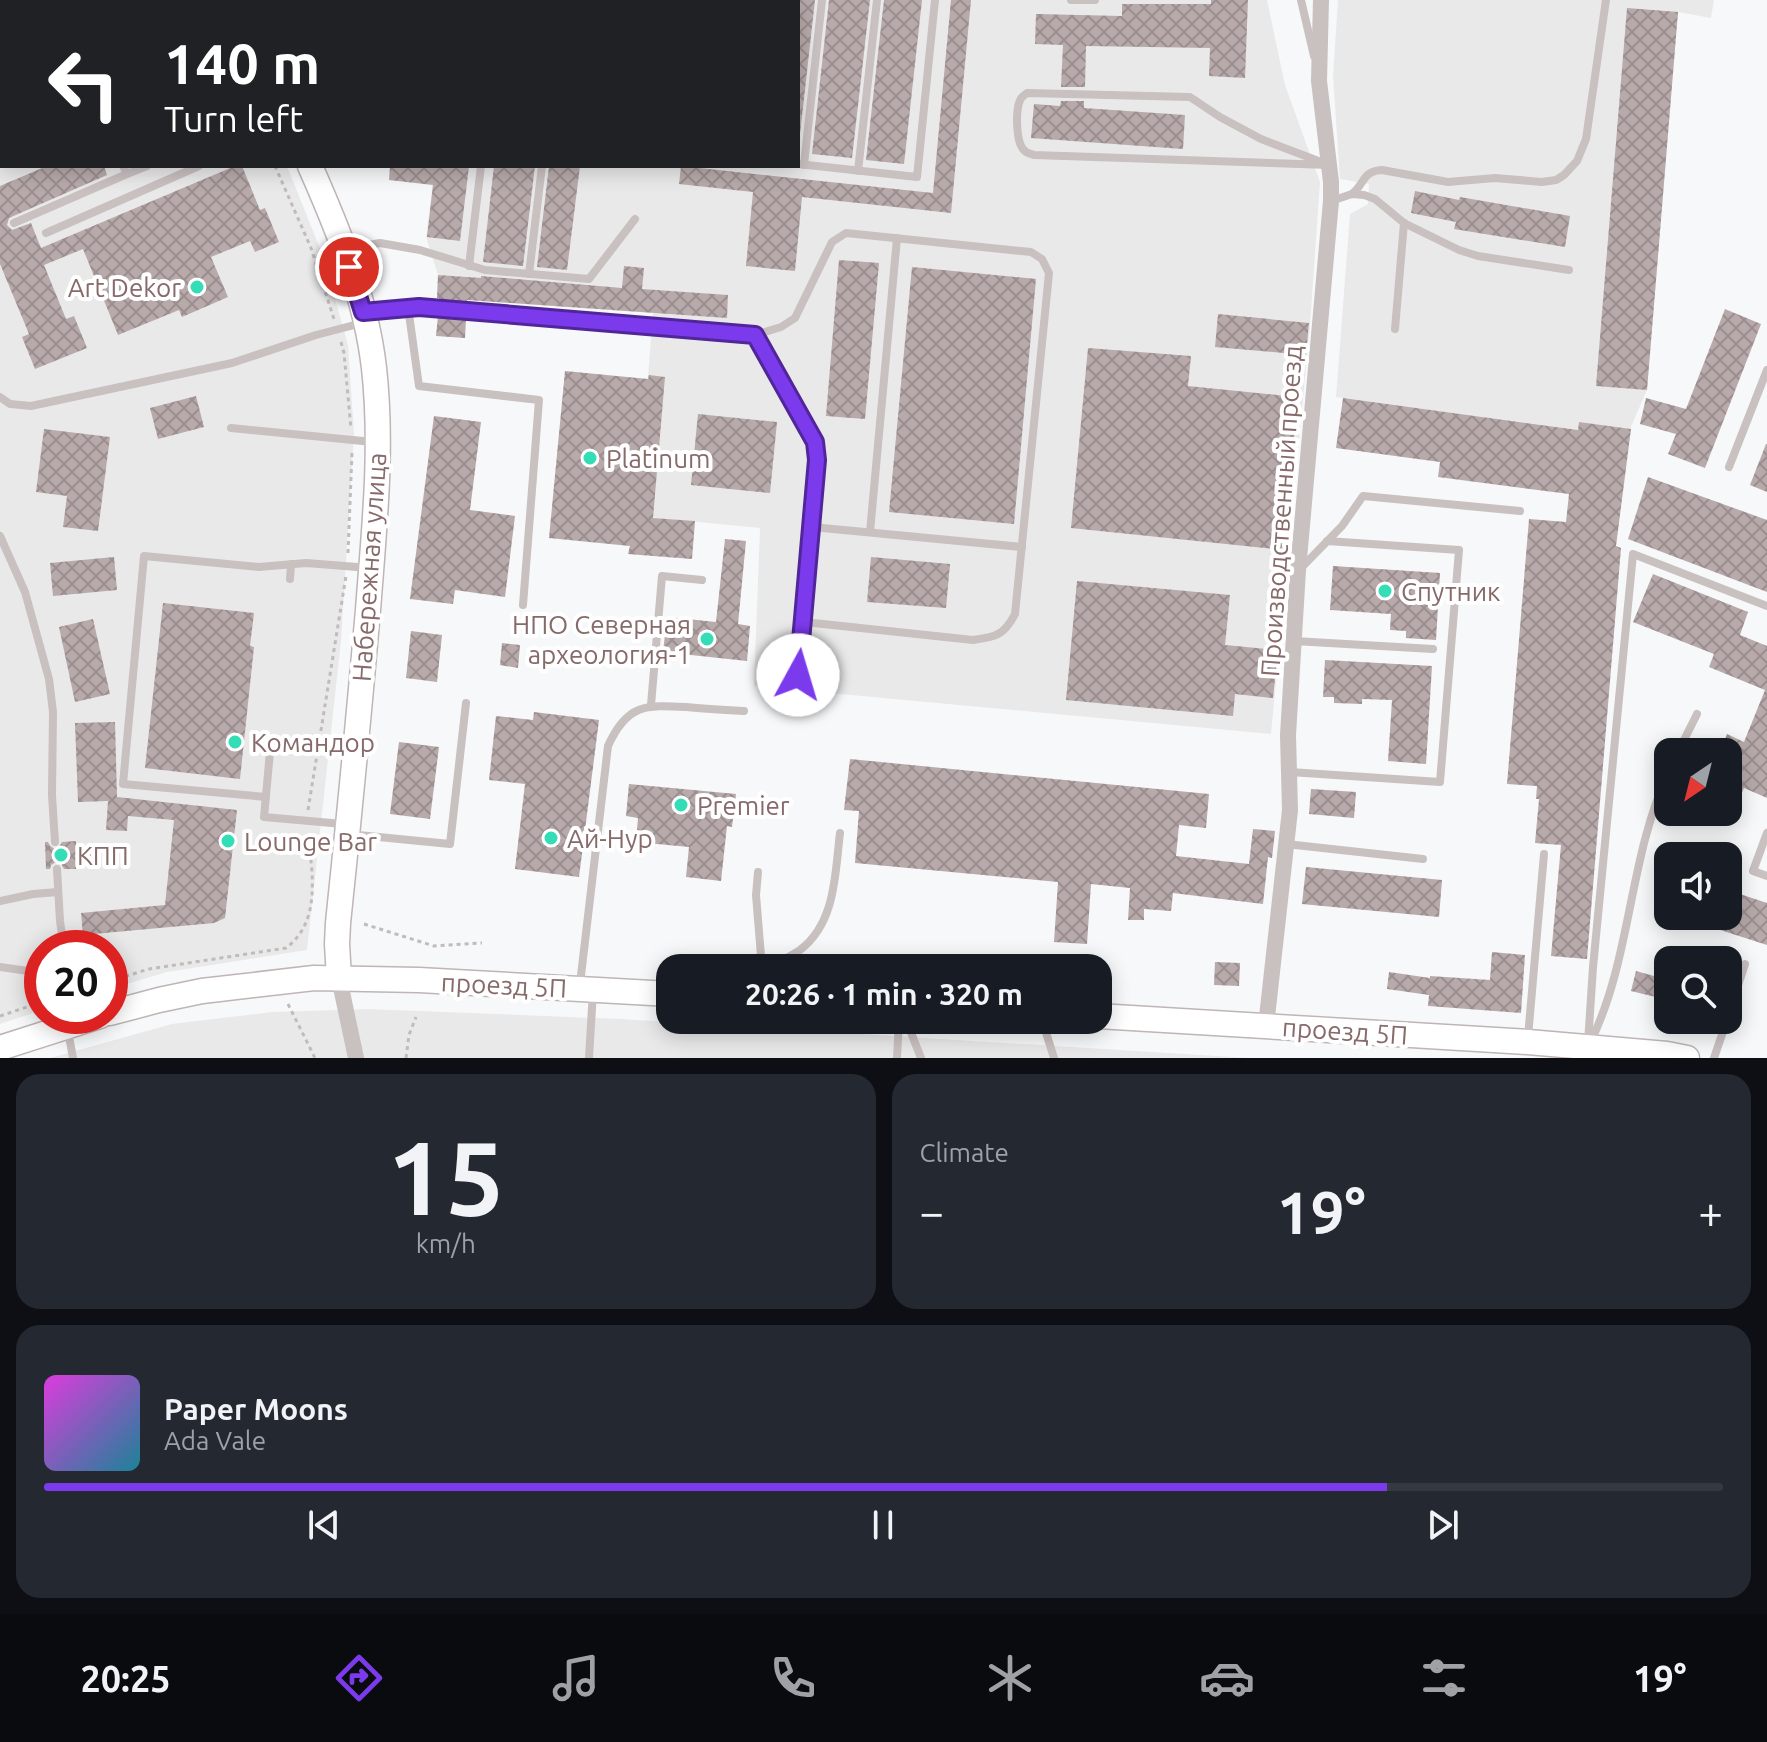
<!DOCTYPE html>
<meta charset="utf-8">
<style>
:root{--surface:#171b24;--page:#242831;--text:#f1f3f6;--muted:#9ea1a6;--line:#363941;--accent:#7c3aed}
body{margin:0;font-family:Ubuntu,sans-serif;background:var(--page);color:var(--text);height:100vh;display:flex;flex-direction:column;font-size:30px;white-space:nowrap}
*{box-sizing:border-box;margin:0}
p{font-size:26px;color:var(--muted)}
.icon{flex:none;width:44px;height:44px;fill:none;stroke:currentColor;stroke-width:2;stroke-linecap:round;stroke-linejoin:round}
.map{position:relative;height:1058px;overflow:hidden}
.drawer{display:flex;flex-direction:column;gap:16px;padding:16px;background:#0d0f14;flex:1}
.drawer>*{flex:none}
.banner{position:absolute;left:0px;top:0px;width:800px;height:168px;box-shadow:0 4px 20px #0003;background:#202124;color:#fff;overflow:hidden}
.needle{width:52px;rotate:215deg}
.buttons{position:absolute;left:1654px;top:738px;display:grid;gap:16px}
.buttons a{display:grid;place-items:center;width:88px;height:88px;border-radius:16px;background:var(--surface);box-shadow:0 4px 20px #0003;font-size:40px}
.speed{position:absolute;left:24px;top:930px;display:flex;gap:16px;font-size:40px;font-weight:700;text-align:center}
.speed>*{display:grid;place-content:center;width:104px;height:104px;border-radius:50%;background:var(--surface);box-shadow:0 4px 20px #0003;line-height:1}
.speed .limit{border:12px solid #d22;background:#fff;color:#111}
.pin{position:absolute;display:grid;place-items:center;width:68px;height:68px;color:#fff;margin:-34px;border:4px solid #fff;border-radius:50%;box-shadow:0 2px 8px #0007}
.me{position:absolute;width:88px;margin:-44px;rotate:6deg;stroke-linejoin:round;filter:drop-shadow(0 0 6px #0008)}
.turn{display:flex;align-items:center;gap:28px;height:168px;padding:0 32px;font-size:36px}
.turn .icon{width:104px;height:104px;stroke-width:2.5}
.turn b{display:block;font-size:56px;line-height:68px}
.big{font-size:60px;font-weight:700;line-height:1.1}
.drawer .tile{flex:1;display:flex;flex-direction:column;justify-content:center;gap:12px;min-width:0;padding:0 28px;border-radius:24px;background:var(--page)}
.drawer .dial{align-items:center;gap:0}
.dial b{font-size:104px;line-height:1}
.song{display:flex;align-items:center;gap:24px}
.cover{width:96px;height:96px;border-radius:12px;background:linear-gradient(135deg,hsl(300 70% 55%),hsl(190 70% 35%))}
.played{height:8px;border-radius:4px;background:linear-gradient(90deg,var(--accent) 80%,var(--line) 80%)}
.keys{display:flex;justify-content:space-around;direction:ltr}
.heat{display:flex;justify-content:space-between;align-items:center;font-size:44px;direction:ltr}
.drawer .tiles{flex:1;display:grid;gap:16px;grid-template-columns:1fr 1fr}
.tile:last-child{grid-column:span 2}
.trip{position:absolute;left:656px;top:954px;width:456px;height:80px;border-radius:24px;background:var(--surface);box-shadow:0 4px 20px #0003;font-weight:700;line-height:80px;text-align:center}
.dock{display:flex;height:128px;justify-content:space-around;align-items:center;background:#090b0e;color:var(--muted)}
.dock .icon{width:56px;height:56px}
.dock .active{color:var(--accent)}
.dock b{font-size:36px;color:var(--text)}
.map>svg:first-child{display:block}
</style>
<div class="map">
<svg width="1767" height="1058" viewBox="0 0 1767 1058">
<defs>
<pattern id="building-cross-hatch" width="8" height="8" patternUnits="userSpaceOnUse" patternTransform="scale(2)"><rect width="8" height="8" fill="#b8aaaa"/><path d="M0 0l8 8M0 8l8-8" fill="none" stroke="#9b8e8e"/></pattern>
</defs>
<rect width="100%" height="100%" fill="#f7f8f9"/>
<g fill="#eae9ea">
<polygon points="0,0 209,0 210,2 2,2 2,166 287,166 323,256 348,345 354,433 341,641 307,950 167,972 110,989 110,948 42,948 42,1010 0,1024"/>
<polygon points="510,0 1267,0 1285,85 1320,182 1310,325 1271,734 754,686 760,528 637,516 653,313 437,298 438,275 426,237 435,166 798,166 798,2 510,2"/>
<polygon points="1338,0 1714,0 1711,18 1678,12 1647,390 1630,429 1579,422 1578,430 1336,397 1350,214 1368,204 1369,184 1340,179 1333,76"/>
<polygon points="368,1009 621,1019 1249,1058 50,1058 172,1024 272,1012"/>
</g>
<g fill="url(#building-cross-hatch)">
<polygon points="798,0 815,0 798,152"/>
<polygon points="829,0 870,0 852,158 812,154"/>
<polygon points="884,0 922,0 904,164 866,160"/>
<polygon points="951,0 971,0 951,213 802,197 795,271 746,266 753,192 679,184 681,166 933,193"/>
<polygon points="1211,0 1248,0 1245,78 1209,76 1210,48 1086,46 1085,87 1061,87 1063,45 1035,44 1036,14 1122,16 1122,4 1211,4"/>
<polygon points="1627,8 1678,12 1647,390 1596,386"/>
<polygon points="1061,101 1084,101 1084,108 1185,115 1183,149 1031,138 1034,104 1060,106"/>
<polygon points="47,166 104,166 107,175 9,218 7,225 12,230 31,223 41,248 235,166 242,166 260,210 265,208 279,242 255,252 250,241 211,257 228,297 182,317 179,310 118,335 83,249 44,265 66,319 74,316 87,348 35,369 22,337 29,334 0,264 0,186"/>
<polygon points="390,166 469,166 460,241 427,237 433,185 389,180"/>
<polygon points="494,166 535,166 523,266 483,262"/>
<polygon points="549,166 580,166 567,270 537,267"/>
<polygon points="1415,191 1459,200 1460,197 1570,216 1565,247 1454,229 1456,222 1411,213"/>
<polygon points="839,260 879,263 865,419 826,416"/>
<polygon points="624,266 644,268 642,289 728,295 727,318 467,300 467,304 439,302 439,298 437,298 438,275 481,278 481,276 622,288"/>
<polygon points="912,267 1036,279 1014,524 889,512"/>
<polygon points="1725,309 1761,324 1705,468 1668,454 1676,434 1640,424 1646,398 1686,409"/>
<polygon points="1218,314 1309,323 1306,355 1215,347"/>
<polygon points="438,316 466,318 465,338 436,336"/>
<polygon points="1088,348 1191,356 1188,386 1298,397 1283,550 1071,528"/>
<polygon points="565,371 648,379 649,375 665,377 653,518 695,521 692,559 628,554 630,546 549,538"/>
<polygon points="196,396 204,427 158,439 150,408"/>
<polygon points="1343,398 1578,430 1579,422 1631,429 1616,546 1621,548 1587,959 1551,956 1561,845 1535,843 1539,799 1536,799 1537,786 1507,784 1529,519 1566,522 1569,494 1438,477 1440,462 1336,448"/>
<polygon points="698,414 777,422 770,493 691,485"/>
<polygon points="434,416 481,422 470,510 515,516 505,597 455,590 453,604 410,599"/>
<polygon points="44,429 110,437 98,531 63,527 67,496 36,492"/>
<polygon points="1766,444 1767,444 1767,492 1750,485"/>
<polygon points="1648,477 1767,520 1767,592 1628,539"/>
<polygon points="725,539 746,541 738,624 750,626 747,661 663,652 667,617 716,622"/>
<polygon points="114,557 117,590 53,596 50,563"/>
<polygon points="871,557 950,564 946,608 867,602"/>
<polygon points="1333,566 1440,573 1436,640 1406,638 1406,631 1390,630 1391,614 1330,610"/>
<polygon points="1653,574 1748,612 1740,635 1767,646 1767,798 1744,788 1741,795 1728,790 1728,752 1720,752 1727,734 1744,742 1765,690 1709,667 1714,654 1633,622"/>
<polygon points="1077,581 1230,595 1225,645 1278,650 1273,698 1235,694 1233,716 1066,700"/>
<polygon points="163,603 254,613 250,646 254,647 240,779 145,768"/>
<polygon points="93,619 110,694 75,702 59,627"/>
<polygon points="411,631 442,635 437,682 406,678"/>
<polygon points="502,643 520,645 518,668 500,665"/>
<polygon points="1325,660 1432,666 1426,764 1388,761 1392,700 1362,699 1362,704 1334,703 1334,697 1323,697"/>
<polygon points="534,712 599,720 579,877 515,869 525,784 489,780 496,716 533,720"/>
<polygon points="115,722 117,797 237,810 225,918 214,923 83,935 81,913 165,905 174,820 128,816 127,831 106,830 108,801 78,802 75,723"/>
<polygon points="399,742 439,747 430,819 390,814"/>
<polygon points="850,759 1209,794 1206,828 1179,825 1176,856 1249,864 1253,829 1275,831 1272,858 1268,857 1263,904 1173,893 1171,911 1144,909 1144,920 1128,920 1130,888 1091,884 1087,944 1054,942 1058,882 855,863 859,811 844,810"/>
<polygon points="629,784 736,794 732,827 727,826 721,881 686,877 689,847 636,842 638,818 626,816"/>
<polygon points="1311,789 1356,792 1354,818 1309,814"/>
<polygon points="76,841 76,845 96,845 96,861 76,861 76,869 64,869 61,863 56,862 51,865 50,869 46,869 45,842 48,842 50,846 55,849 59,847 62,842"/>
<polygon points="1306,867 1442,880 1439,917 1302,904"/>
<polygon points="1728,890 1767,903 1767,945 1686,919 1686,916 1728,916"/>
<polygon points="1492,952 1525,955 1521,1013 1428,1006 1429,995 1387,989 1389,972 1430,978 1430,976 1490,980"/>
<polygon points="1215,962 1240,963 1239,986 1214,985"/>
<polygon points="1636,971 1668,980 1668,1000 1631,991"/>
</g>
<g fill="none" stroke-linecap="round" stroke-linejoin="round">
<g stroke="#bfb5b5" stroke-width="27">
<g id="secondary">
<polyline points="234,0 235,2"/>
<path d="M310 166C338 229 366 298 374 368 383 448 374 530 368 610 359 714 349 819 338 923L337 944 339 978"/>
<polyline points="110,1013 159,1000 202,991 314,978 419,980 670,994"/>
<polyline points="1098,1016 1528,1042 1667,1054 1687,1058"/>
<polyline points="0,1048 100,1016"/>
</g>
</g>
<g stroke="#c1bbbb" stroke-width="3" stroke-dasharray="4 4" stroke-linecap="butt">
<polyline points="275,166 311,248 334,319"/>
<polyline points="341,342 344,353 351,429"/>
<polyline points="348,553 352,453"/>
<polyline points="308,810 346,576"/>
<polyline points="364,924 434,946 482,943"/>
<path d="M110 981 149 969 286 948C322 921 312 872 308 833"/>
<polyline points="288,1004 315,1058"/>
<polyline points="0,1016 42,1002"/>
<polyline points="406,1058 409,1035 416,1017"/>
</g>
<g stroke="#c9c0c0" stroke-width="8">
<polyline points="188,0 189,2"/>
<polyline points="1071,0 1095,0"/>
<polyline points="1301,0 1314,56"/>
<polyline points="422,1 422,0"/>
<polyline points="169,2 173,0"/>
<polyline points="268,2 272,0"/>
<polyline points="562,2 562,0"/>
<polyline points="613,2 614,0"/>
<polyline points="663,2 663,0"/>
<polyline points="712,2 712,0"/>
<polyline points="767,2 767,0"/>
<polyline points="0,90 2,89"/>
<path d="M1027 93 1190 97 1220 117 1261 139 1329 165 1034 155C1028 153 1027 154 1023 149 1016 141 1016 113 1019 103 1021 97 1022 97 1027 93Z"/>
<polyline points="0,107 2,112"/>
<polyline points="798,164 917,177 935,0"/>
<polyline points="804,165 822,0"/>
<polyline points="123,166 127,174 147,166"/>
<polyline points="858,171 877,0"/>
<path d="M1352 194C1365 184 1362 171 1382 170L1448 182 1495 178 1542 182 1556 180 1564 175 1577 161 1586 139 1606 0"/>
<polyline points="1331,201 1352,194 1364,195 1375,199 1404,223 1459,250 1478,256 1569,270"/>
<polyline points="14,223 127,174"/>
<polyline points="46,233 199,166"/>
<polyline points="348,249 380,243 420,250 485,270 589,279 635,219"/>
<polyline points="469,266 481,166"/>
<polyline points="529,274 542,166"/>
<polyline points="408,307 419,386 539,400 523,605"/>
<path d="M368 311 419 307 755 335 781 327 795 318 832 242 846 233 1031 252 1042 259 1049 273 1015 614C1004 635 996 637 973 640L804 622"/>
<polyline points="1395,329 1404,223"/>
<polyline points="755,335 815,442 817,460 798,675"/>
<polyline points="0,397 10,404 31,406 232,363 316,335 362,323"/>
<polyline points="231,428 373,442"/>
<polyline points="1729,467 1767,370"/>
<polyline points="812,527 1022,547"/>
<polyline points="870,532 897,238"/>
<polyline points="0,536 25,592 49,679 53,712 52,795 55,842"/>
<polyline points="1302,567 1342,526 1363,496 1520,511"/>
<polyline points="290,579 291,564"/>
<polyline points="1294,641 1433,649"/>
<polyline points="651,705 662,576 702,580"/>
<polyline points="271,741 264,817 343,824"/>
<polyline points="1678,752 1697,714"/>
<polyline points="1290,772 1440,782 1459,550 1327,541"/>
<polyline points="266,797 123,784 144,556 259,567 306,563 370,568"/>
<polyline points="1767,833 1753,871 1767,876"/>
<polyline points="348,834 450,844 466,703"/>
<polyline points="1286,844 1423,859"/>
<polyline points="57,869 60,921 64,948"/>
<polyline points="758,872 756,895 762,968"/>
<polyline points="0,901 33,894 58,892"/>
<polyline points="0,967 42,973"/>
<path d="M767 968C778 962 790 957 800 950 836 923 835 873 840 833"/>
<path d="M580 984 608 746C627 704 645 705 686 707 706 709 725 710 744 711"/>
<polyline points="1728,1016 1745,964"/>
<polyline points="906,1020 921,1058"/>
<polyline points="1042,1020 1054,1058"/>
<polyline points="68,1031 73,1058"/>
<polyline points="1528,1037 1544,854"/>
<polyline points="1588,1043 1593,967 1633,554 1767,606"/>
<path d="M1590 1043C1632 958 1628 859 1668 774"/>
<polyline points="589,1058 593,991"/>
<polyline points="897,1058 899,1020"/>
<polyline points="1714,1058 1727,1020"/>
</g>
<g stroke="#c9c0c0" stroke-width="16">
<polyline points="339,978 356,1058"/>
<polyline points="1266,1026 1290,810 1288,735 1298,570 1331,201 1331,182 1319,81 1321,0"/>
</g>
<use href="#secondary" stroke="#fff" stroke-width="24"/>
</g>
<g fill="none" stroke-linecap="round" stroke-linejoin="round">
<g stroke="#51269a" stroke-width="20">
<polyline id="route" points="349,267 363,312 419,307 755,335 815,442 817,460 798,675"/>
</g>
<use href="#route" stroke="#7c3aed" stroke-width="14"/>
</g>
<g fill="#33ddb6" stroke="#fff" stroke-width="3">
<circle cx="197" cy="287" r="8"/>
<circle cx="590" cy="458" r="8"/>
<circle cx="1385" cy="591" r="8"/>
<circle cx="707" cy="639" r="8"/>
<circle cx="235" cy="742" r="8"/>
<circle cx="681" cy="805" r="8"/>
<circle cx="551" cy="838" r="8"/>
<circle cx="228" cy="841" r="8"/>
<circle cx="61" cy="855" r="8"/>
</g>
<g text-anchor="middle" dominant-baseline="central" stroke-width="8" stroke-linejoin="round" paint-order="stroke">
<g font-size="26" fill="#876a6a" stroke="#fff" text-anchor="start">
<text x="181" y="287" text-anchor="end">Art Dekor</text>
<text x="606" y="458">Platinum</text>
<text x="1401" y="591">Спутник</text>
<text x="691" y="624" text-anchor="end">НПО Северная<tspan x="691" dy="30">археология-1</tspan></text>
<text x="251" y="742">Командор</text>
<text x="697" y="805">Premier</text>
<text x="567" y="838">Ай-Нур</text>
<text x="244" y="841">Lounge Bar</text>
<text x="77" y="855">КПП</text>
</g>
<g font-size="26" fill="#876a6a" stroke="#fff">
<text transform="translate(1281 511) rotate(-86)">Производственный проезд</text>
<text transform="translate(369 567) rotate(-86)">Набережная улица</text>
<text transform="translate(504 985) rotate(3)">проезд 5П</text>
<text transform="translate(1345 1031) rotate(4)">проезд 5П</text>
</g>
</g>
</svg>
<div class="buttons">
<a><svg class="needle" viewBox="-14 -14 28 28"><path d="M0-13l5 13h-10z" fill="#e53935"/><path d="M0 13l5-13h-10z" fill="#9ea1a6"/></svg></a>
<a><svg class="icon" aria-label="sound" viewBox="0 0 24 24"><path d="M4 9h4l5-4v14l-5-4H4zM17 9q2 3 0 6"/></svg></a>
<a><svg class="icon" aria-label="search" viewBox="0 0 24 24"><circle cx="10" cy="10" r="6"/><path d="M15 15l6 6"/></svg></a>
</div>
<div class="speed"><div class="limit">20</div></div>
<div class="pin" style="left:349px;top:267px;background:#d93025"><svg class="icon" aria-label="arrive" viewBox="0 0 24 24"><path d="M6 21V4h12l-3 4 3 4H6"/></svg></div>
<svg class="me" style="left:798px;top:675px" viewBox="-20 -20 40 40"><circle r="19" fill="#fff"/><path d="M0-13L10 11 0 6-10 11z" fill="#7c3aed"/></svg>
<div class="trip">20:26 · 1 min · 320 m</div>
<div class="banner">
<div class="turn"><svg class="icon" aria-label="left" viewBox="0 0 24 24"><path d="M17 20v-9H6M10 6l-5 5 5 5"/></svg><div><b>140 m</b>Turn left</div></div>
</div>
</div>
<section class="drawer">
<div class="tiles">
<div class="tile dial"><b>15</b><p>km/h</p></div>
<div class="tile"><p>Climate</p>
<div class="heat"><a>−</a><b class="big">19°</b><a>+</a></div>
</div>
<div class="tile">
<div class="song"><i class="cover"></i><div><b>Paper Moons</b><p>Ada Vale</p></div></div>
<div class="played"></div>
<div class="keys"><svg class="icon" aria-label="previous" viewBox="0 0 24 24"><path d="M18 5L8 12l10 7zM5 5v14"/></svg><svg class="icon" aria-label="pause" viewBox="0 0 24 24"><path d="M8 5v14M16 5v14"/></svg><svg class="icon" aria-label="next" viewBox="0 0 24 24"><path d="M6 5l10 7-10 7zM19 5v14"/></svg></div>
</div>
</div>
</section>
<nav class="dock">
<b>20:25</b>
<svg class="icon active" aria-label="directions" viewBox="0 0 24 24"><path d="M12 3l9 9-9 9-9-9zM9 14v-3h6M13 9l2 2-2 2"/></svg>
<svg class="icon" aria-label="music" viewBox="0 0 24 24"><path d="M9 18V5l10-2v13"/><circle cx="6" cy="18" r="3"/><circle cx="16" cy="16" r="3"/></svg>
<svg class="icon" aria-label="phone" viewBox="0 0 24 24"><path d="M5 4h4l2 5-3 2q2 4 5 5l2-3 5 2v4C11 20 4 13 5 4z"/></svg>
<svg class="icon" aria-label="climate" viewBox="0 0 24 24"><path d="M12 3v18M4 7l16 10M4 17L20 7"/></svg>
<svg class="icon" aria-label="car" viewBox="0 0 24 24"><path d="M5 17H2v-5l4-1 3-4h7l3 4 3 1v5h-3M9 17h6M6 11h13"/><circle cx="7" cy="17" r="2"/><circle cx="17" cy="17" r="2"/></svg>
<svg class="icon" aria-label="filters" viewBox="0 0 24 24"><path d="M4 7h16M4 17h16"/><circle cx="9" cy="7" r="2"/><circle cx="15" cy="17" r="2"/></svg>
<b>19°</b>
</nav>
